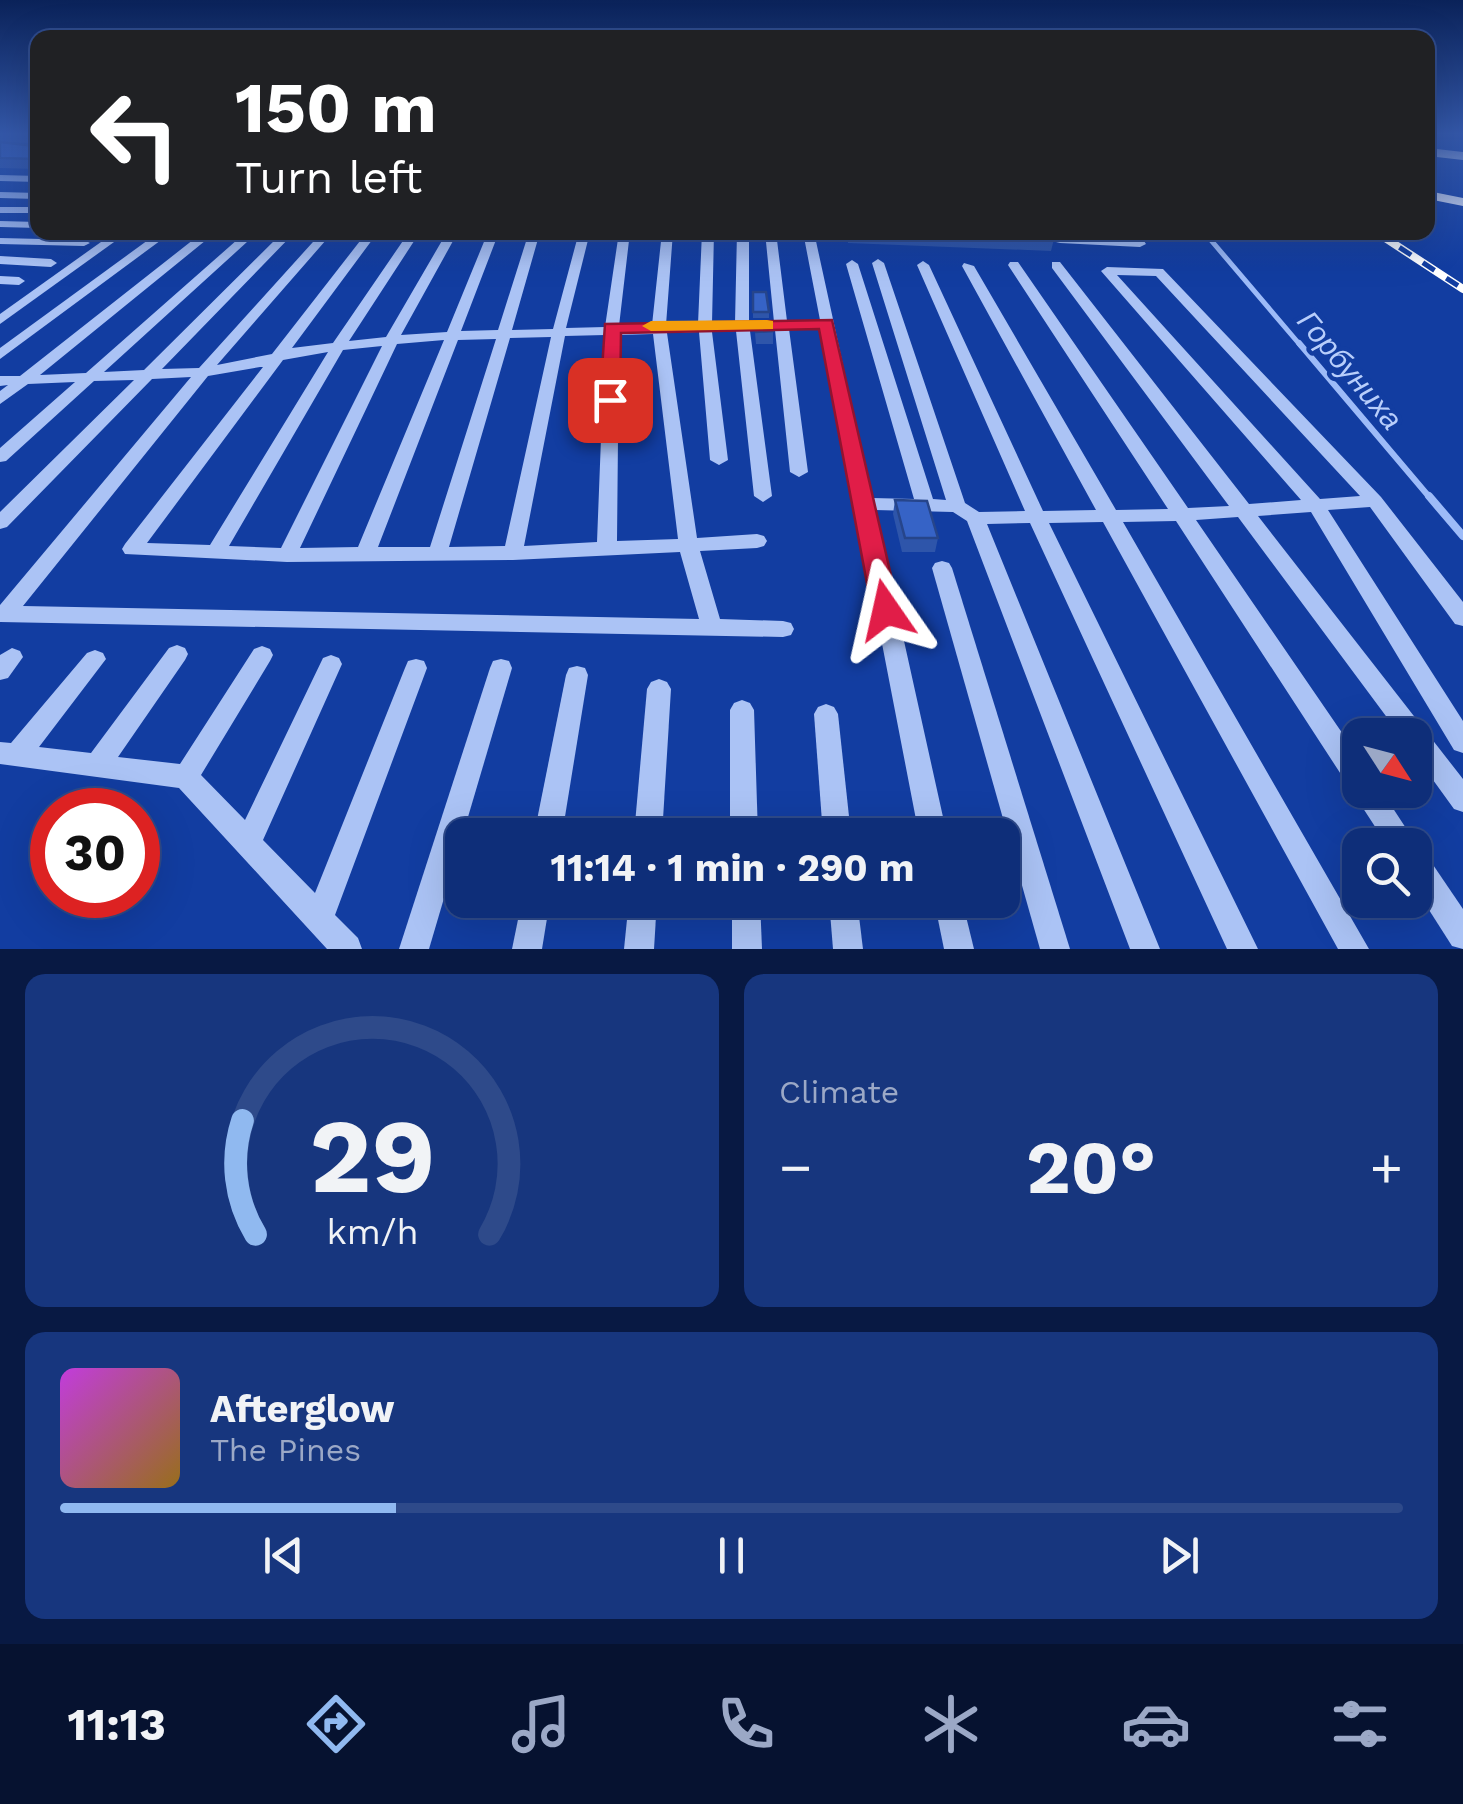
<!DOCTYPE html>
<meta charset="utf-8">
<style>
:root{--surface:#0e2e79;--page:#17367e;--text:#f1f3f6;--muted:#9ba8c6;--line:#2e4a8a;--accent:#90b9f0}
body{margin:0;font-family:"Work Sans",sans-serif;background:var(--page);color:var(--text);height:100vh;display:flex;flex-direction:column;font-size:38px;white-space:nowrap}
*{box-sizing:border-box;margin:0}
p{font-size:32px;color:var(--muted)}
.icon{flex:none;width:55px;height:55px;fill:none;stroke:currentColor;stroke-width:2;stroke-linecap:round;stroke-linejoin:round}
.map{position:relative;height:949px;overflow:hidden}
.details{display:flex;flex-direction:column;gap:25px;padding:25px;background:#081943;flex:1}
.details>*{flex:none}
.banner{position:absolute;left:30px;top:30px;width:1405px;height:210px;border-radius:20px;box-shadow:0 10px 40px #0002,0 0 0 2px var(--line);background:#202124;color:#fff;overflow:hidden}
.needle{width:65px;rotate:126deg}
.tools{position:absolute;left:1342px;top:718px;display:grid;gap:20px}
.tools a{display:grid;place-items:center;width:90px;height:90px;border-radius:20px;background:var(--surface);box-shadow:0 10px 40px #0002,0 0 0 2px var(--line);font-size:50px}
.speed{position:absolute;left:30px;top:788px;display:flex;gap:20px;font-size:50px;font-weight:700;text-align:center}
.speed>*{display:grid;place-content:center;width:130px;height:130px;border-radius:50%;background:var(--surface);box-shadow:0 10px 40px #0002,0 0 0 2px var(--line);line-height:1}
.speed .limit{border:15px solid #d22;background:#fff;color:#111}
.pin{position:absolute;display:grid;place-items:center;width:85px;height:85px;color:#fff;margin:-42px;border-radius:20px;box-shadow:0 5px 15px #0006}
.me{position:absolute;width:110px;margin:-55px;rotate:349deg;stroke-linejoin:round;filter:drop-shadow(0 0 8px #0008)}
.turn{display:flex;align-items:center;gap:35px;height:210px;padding:0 40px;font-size:45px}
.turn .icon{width:130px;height:130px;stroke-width:2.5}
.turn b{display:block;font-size:70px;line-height:85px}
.big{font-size:75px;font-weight:700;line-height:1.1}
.details .widget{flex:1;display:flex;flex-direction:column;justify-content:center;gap:15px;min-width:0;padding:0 35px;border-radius:20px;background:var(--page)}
.details .dial{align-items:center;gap:0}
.dial svg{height:260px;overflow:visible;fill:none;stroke:var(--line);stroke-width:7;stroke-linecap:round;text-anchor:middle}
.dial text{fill:var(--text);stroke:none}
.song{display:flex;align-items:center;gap:30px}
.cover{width:120px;height:120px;border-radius:15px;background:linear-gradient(135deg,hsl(290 70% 55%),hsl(40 70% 35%))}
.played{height:10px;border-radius:5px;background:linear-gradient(90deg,var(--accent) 25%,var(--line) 25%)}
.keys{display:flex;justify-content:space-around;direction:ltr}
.heat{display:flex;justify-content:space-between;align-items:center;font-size:55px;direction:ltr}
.details .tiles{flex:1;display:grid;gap:25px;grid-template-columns:1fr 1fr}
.widget:last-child{grid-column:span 2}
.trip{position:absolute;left:445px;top:818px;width:575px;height:100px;border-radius:20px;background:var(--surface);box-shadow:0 10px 40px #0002,0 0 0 2px var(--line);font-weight:700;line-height:100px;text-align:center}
.tab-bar{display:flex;height:160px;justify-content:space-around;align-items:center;background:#061230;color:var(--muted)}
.tab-bar .icon{width:70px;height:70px}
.tab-bar .on{color:var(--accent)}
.tab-bar b{font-size:45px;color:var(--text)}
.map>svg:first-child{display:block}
</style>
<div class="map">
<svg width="1463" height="949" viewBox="0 0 1463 949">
<rect width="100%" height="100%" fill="#123da1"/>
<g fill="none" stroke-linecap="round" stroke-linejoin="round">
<polyline stroke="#9dbbf8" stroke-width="5" points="1204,232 1301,346"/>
<polyline stroke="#9dbbf8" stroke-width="6" points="1299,343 1431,499"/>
<polyline stroke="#9dbbf8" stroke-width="8" points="1429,496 1463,536"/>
<g fill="#abc3f5" fill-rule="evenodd">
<polygon points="0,175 38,176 38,182 0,181"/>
<polygon points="0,192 38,193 38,199 0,198"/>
<rect x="0" y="207" width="38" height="6"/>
<polygon points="0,221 38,222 38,228 0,227"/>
<polygon points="115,232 128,232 0,324 0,314"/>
<polygon points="159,232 172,232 0,359 0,348"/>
<path d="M203 232H216L40 375 86 373 246 232H258L104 372 144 370 283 232H295L162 369 199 368 322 232H333L217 365 272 354 367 232H378L292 348 333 343 409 232H420L349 341 386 337 447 232H458L401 335 447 332 488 232H499L461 331 498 330 529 232H540L512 330 553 329 579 232H590L566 328 605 327 619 232H630L619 326 652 325 662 232H673L666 325 698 324 702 232H714L712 324 735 323 737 232H749V322H774L765 232H776L787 321 820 320 803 232H814L872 498 914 499 846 264 852 260 858 264 933 499 946 500 872 263 878 259 884 263 965 503 979 512 1025 511 917 265 923 261 929 265 1043 511 1096 510 962 266 964 263 974 266 1116 510 1168 509 1008 265 1010 262H1018L1188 508 1229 506 1052 268V262H1060L1249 504 1301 500 1101 271 1107 267 1163 269 1381 497 1463 602V626L1455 624 1370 507 1328 510 1463 721V753L1454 750 1311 512 1258 516 1463 779V812L1454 809 1415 755V735H1400L1238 517 1196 520 1360 759V790H1381L1417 845 1415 849V845H1387L1176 521 1123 522 1369 949H1338L1103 522 1049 523 1258 949H1227L1030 523 987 524 1160 949H1130L967 521 953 512 875 510 947 835H919L821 328 789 329 808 472 799 477 790 472 775 330 750 331 772 496 763 502 754 496 736 331 712 332 728 460 719 465 710 460 699 332 667 333 697 538 757 534 764 536 767 541 764 546 757 548 700 551 720 619 783 621 791 623 794 629 791 635 783 637 0 622V605L191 377 152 379 7 527 0 529V512L134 380 94 381 6 461 0 462V448L75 382 28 384 0 404V391L8 385 0 386V376H20ZM1117 275 1156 276 1360 496 1320 499ZM653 334 678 539 617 541 619 335ZM605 335 597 542 524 546 565 336ZM551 337 505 546 449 547 510 338ZM496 339 430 547H378L458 340ZM444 340 358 547 300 548 397 344ZM382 346 281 548 229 546 343 350ZM328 352 210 545 147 543 283 360ZM260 367H263L125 544 122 549 125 554 287 562 513 560 680 552 699 619 23 606 208 376Z"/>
<polygon points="1051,232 1062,232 1064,237 1132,240 1127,232 1138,232 1146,244 1140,247 1060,243 1056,242"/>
<polygon points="0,238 84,240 90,243 84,246 0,244"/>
<polygon points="0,256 51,259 57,263 51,267 0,264"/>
<polygon points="0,276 19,277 25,281 19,285 0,284"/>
<polygon points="942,561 949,563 952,568 1070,949 1040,949 932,568 935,563"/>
<polygon points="177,645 185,648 188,654 185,660 118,757 180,764 254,649 262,646 270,649 273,655 270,661 201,775 245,820 323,658 331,655 339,658 342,664 263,840 315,893 405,668 408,661 416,659 424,661 427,668 335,915 358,938 362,949 327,949 179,788 0,764 0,742 11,743 87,653 95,650 103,653 106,659 39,747 91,753 169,648"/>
<polygon points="12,648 20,651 23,657 8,678 0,680 0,655"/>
<polygon points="501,659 509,661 512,668 429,949 399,949 490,668 493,661"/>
<polygon points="577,666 585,668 588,675 562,835 534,835 566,675 569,668"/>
<polygon points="659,679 667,682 671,689 662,835 634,835 647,689 651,682"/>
<polygon points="742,700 750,703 754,710 758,835 730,835 730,710 734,703"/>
<polygon points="826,704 834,707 838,714 851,835 823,835 814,714 818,707"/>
<polygon points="1415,849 1425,853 1463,909 1463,949 1452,946 1415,888"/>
<polygon points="522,900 550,900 542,949 512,949"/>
<polygon points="629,900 657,900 654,949 624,949"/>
<polygon points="732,900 760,900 762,949 732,949"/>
<polygon points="829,900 857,900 863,949 833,949"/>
<polygon points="934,900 962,900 974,949 944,949"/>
</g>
<g fill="#f9fbff" fill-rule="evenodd">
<polygon points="1428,148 1463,152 1463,160 1428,156"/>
<polygon points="1428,191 1463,198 1463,206 1428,199"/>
</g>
<g stroke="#fff" stroke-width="8">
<polyline id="rail" points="1376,232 1463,289"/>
</g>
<use href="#rail" stroke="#123da1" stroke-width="5" stroke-dasharray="14" stroke-linecap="butt"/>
</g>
<g fill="#2e55aa">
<polygon points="0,134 38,134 38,169 0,168 0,142 33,146 33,143 0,142"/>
<polygon points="847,232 1050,232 1054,239 1051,251 848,243"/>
<polygon points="753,292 769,312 769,318 753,318"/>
<polygon points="754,322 773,331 773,344 756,344"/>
<polygon points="895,500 938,538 935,552 902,552 893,514"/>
</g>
<g fill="#3663c6" stroke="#26458b" stroke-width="2.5">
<polygon points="36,134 38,134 38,159 0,158 0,142 33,146"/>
<polygon points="864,232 1050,232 1054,239"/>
<polygon points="753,292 766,292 769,312 753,312"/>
<polygon points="754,322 772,322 773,331 756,332"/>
<polygon points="895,500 927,501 938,538 905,538"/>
</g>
<linearGradient id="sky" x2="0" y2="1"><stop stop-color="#0a2259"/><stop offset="0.5" stop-color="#3357a8"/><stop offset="1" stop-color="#3357a8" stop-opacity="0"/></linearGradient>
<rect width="1463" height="267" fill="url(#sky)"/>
<polygon fill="#e11d48" stroke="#92132f" stroke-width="2.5" points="832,320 899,610 886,620 872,610 819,329 621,333 620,400 610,406 600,400 605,324"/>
<polygon fill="#f59e0b" points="767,320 773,321 773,329 651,331 642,326 651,321"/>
<g text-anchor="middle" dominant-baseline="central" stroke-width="9" stroke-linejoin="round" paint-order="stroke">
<g font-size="30" font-style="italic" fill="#b8cefb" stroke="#123da1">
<text transform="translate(1350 370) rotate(50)">Горбуниха</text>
</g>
</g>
</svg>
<div class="tools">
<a><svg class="needle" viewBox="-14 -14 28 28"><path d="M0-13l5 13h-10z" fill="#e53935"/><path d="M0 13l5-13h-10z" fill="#9ba8c6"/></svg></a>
<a><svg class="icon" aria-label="search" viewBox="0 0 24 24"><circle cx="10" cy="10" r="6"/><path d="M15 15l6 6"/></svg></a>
</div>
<div class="speed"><div class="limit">30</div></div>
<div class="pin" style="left:610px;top:400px;background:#d93025"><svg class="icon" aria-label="arrive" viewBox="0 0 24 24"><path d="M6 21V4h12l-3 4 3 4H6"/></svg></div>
<svg class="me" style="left:886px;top:610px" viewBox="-20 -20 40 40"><path d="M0-17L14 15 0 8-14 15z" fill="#e11d48" stroke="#fff" stroke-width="4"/></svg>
<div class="trip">11:14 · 1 min · 290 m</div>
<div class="banner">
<div class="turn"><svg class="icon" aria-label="left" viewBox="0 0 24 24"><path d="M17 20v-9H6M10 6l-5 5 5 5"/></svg><div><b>150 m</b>Turn left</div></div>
</div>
</div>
<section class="details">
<div class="tiles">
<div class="widget dial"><svg viewBox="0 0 100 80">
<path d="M14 69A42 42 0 1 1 86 69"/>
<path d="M14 69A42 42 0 0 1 10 34" stroke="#90b9f0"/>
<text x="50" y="56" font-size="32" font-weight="700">29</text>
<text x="50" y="72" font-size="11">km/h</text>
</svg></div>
<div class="widget"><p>Climate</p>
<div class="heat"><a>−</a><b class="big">20°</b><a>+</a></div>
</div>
<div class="widget">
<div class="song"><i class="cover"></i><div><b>Afterglow</b><p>The Pines</p></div></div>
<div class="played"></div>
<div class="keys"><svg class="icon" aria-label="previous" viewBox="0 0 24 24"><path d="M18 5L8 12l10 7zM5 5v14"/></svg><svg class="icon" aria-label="pause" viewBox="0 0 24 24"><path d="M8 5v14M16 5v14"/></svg><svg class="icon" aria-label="next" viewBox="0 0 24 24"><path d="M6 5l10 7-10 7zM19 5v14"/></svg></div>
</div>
</div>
</section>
<nav class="tab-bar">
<b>11:13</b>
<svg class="icon on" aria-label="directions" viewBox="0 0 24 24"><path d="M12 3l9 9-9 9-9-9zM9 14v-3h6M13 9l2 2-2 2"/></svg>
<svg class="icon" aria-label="music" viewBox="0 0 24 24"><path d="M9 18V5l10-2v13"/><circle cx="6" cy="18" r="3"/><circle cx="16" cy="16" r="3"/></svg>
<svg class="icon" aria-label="phone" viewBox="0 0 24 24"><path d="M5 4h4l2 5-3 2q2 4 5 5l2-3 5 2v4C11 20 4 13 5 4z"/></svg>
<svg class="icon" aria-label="climate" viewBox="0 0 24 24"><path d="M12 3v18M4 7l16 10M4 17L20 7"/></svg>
<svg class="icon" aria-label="car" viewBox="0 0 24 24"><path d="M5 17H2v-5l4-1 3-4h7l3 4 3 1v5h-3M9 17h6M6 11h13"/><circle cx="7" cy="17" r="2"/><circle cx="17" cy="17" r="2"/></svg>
<svg class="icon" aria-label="filters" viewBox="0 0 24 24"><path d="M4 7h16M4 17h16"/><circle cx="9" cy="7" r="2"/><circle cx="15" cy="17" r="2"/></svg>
</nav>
